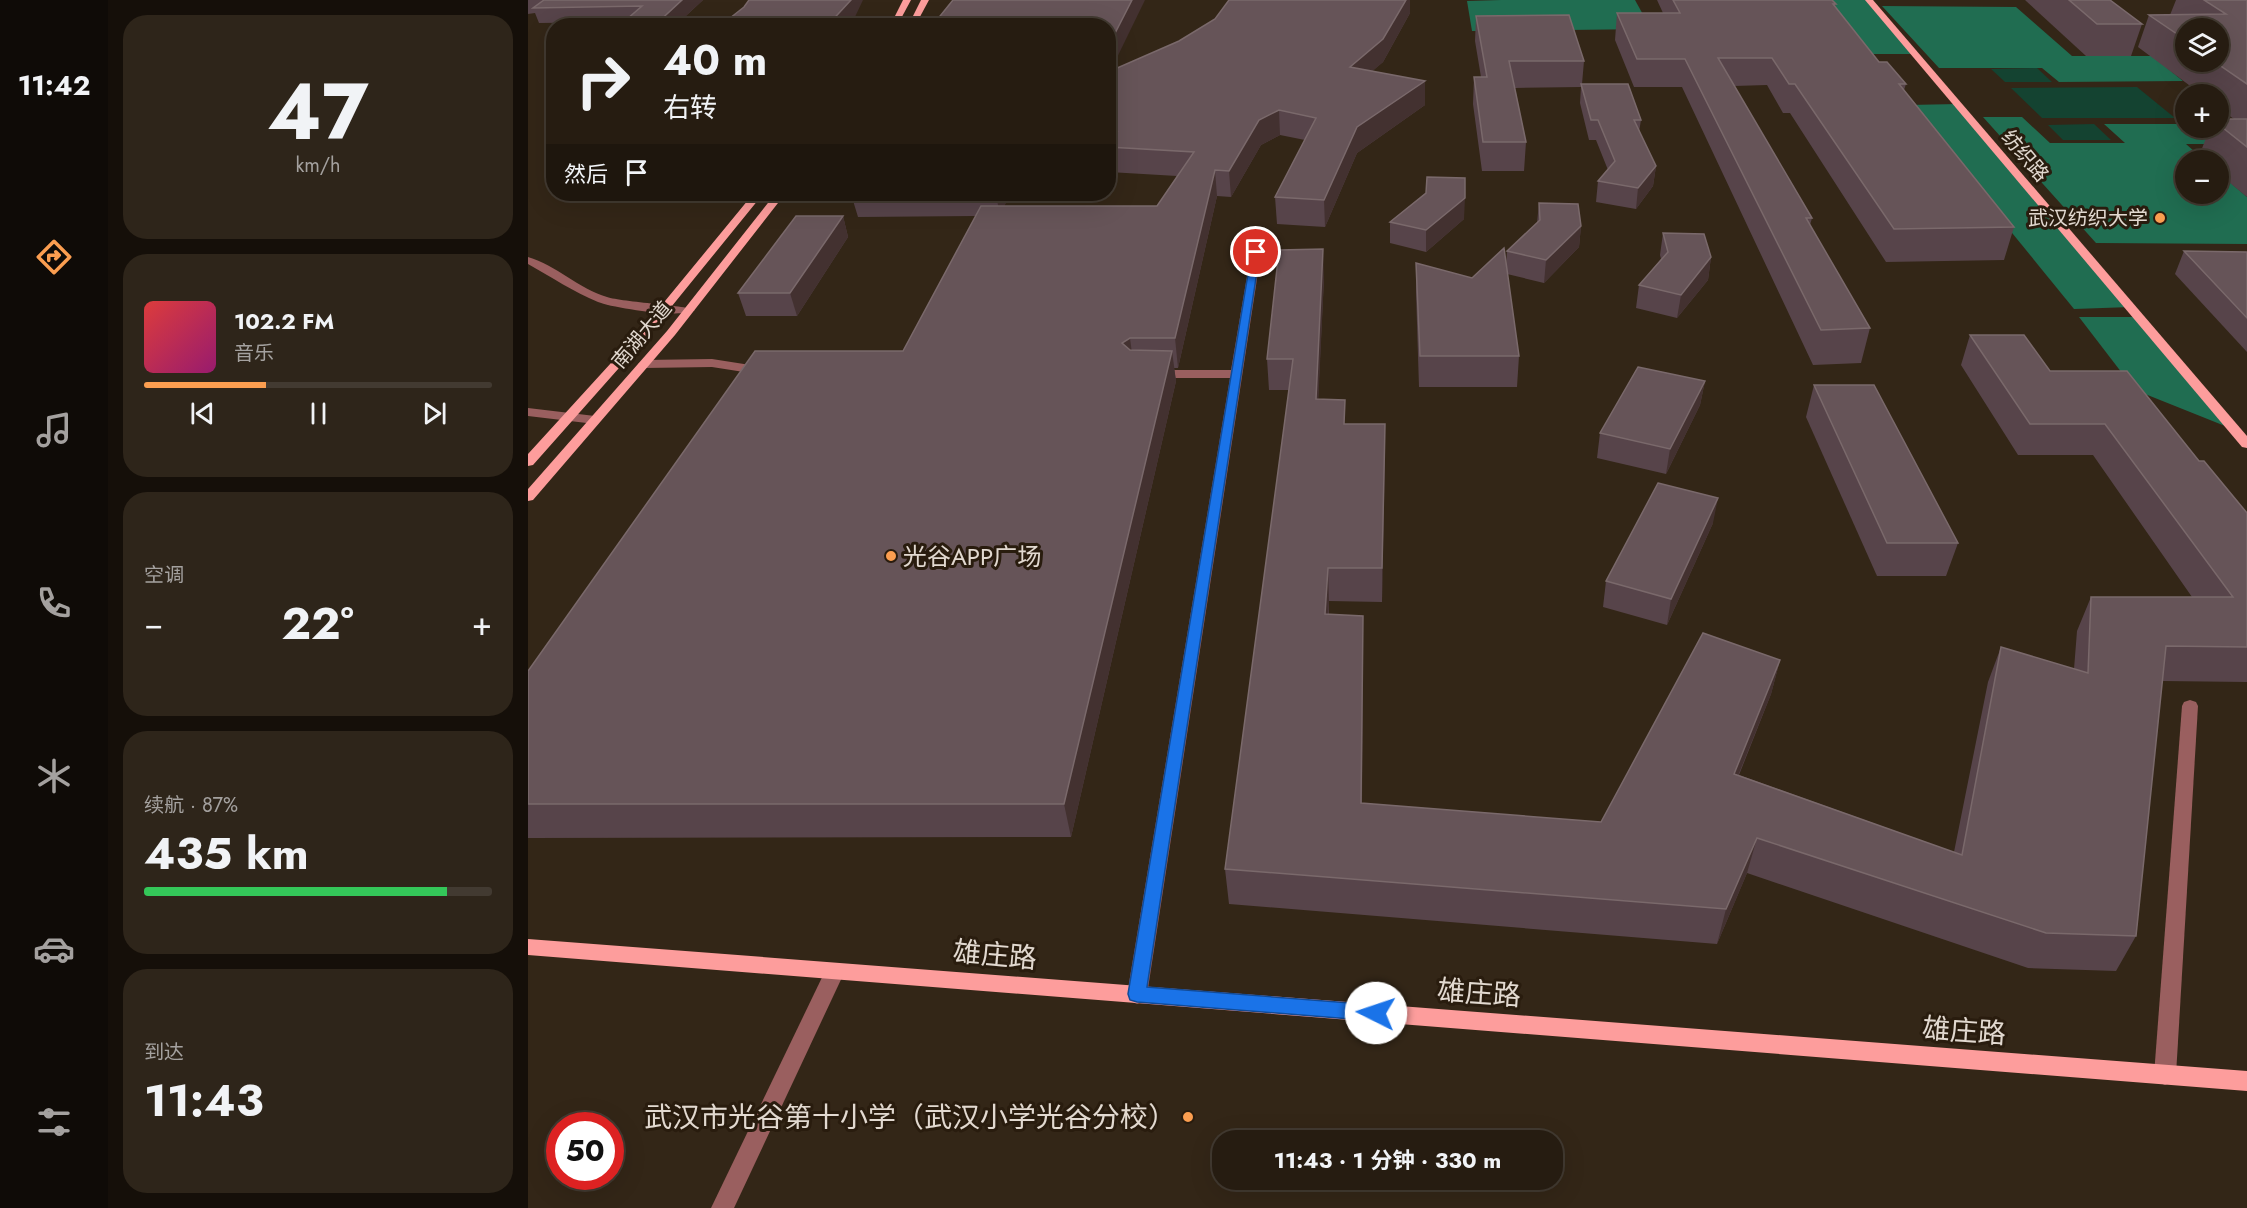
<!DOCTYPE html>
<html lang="zh">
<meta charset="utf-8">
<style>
:root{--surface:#261c11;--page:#2e251a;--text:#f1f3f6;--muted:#a4a19f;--line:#423a31;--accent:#fb9e50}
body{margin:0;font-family:Jost,"Noto Sans SC",sans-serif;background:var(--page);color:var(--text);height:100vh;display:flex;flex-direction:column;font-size:22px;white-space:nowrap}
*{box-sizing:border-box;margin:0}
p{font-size:20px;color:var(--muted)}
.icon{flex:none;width:33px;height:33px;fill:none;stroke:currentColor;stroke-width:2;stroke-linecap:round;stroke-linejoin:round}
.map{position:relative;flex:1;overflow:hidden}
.side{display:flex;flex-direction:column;gap:15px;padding:15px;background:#150f09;width:420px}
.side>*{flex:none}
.guide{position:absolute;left:18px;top:18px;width:570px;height:183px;border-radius:24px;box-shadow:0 6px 24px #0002,0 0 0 2px var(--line);background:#261c11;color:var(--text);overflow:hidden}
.buttons{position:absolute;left:1647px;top:18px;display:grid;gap:12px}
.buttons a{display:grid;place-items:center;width:54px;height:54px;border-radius:50%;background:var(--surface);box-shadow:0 6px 24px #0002,0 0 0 2px var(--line);font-size:30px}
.speed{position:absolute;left:18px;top:1112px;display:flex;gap:12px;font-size:30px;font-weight:700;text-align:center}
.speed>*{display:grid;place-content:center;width:78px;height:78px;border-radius:50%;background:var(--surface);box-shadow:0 6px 24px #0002,0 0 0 2px var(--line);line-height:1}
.speed .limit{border:9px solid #d22;background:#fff;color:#111}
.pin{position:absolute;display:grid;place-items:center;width:51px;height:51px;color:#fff;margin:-26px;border:3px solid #fff;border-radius:50%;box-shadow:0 2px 6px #0007}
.me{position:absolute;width:66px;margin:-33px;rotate:274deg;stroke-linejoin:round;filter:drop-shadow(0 0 4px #0008)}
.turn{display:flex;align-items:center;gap:21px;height:126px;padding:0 18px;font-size:27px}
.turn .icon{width:78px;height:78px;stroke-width:2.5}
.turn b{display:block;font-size:42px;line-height:51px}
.then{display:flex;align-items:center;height:57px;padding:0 18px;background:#0003;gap:12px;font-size:22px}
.big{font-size:45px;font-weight:700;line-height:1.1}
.side .card{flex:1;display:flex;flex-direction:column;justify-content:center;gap:9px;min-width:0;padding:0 21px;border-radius:24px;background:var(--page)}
.side .dial{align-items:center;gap:0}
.dial b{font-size:78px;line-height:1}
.song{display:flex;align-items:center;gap:18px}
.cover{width:72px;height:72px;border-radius:9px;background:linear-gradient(135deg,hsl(0 70% 55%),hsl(320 70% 35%))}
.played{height:6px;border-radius:3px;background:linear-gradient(90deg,var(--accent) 35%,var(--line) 35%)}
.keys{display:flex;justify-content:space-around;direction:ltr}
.heat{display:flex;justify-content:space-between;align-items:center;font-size:33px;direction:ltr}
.charge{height:9px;border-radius:4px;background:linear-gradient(90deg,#34c759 87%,var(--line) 0)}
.trip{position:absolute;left:684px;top:1130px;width:351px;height:60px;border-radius:24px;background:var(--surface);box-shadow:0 6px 24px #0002,0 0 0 2px var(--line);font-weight:700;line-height:60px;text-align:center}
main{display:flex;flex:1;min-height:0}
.dock{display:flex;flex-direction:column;width:108px;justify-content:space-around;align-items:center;background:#0f0b07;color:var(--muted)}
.dock .icon{width:42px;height:42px}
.dock .selected{color:var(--accent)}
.dock b{font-size:27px;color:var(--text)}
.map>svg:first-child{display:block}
</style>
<main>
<nav class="dock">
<b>11:42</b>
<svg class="icon selected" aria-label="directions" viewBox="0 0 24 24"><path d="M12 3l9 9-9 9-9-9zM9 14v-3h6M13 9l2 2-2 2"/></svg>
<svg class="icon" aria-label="music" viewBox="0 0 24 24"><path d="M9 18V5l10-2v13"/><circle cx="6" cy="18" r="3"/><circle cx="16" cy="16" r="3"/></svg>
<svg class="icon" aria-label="phone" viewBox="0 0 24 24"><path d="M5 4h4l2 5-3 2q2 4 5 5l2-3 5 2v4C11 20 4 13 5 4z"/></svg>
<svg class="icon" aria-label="climate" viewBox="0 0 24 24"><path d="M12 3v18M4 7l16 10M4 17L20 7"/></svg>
<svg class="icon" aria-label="car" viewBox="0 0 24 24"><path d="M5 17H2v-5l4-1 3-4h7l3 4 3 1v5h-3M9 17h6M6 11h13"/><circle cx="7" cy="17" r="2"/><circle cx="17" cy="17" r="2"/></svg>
<svg class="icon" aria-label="filters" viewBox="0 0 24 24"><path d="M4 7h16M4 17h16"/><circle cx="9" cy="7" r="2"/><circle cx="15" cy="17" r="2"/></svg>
</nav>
<section class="side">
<div class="card dial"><b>47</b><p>km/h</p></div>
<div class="card">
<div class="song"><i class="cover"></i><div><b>102.2 FM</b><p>音乐</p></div></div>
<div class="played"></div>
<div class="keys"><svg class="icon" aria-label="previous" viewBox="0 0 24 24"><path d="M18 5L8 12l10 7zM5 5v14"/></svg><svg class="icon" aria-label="pause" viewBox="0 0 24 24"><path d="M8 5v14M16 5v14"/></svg><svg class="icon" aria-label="next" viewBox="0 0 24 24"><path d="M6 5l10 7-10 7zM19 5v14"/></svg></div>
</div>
<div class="card"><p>空调</p>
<div class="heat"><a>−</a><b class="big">22°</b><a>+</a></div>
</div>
<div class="card"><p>续航 · 87%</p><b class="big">435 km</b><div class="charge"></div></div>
<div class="card"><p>到达</p><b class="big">11:43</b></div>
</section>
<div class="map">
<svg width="1719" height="1208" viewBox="0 0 1719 1208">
<rect width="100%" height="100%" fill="#332617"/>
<g fill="#144331">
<polygon points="1509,68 1524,82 1477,82 1463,69"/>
<polygon points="1609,87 1647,118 1514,118 1483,88"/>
<polygon points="1566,124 1583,140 1535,140 1520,125"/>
</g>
<g fill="#206d51">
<polygon points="973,0 1107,0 1123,29 944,31 939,1"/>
<polygon points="1299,0 1341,0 1387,54 1344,54"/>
<polygon points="1354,6 1488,7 1544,56 1650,56 1658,62 1639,68 1655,81 1531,82 1514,68 1411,68"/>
<polygon points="1430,104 1603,307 1546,309 1380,105"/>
<polygon points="1455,117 1494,117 1522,143 1597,143 1576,124 1657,124 1658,128 1690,128 1719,144 1658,144 1676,160 1658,160 1658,194 1690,194 1691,173 1719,197 1719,244 1568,243"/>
<polygon points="1551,317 1610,317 1707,430 1607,390"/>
</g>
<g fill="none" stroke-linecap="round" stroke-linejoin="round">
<g fill="#9a5f5f" fill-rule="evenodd">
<polygon points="728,250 733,253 619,995 616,1001 609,1004 602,1001 599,995 702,378 627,378 621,374 627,370 703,370 723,253"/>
<path d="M0 257C28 265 51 289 79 297 94 302 162 306 167 310 155 319 85 308 70 302 46 292 23 277 0 264Z"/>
<polygon points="184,359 235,367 241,371 235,375 184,367 116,368 110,364 116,360"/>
<polygon points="0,408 67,416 73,420 67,424 0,416"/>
<polygon points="1662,700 1668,702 1670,706 1648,1075 1644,1082 1637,1085 1630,1082 1626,1075 1654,706 1656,702"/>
<polygon points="307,963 314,965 317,971 206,1208 183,1208 300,965"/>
</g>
<g fill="#fd9d9c" fill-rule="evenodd">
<polygon points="375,0 383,0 369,26 362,26"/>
<polygon points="393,0 401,0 387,26 380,26"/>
<polygon points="1337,0 1345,0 1719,436 1719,448 1714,447"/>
<polygon points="225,194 235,194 122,333 5,465 0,466 0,454 114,329"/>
<polygon points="247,194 257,194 147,335 5,500 0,501 0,489 139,331"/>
<polygon points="0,939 1719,1071 1719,1091 0,955"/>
</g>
</g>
<g fill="#57444a" fill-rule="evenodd">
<polygon points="0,0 175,0 147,26 96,22 11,23 7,13 0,14"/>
<polygon points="1129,0 1304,0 1308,4 1307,7 1351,62 1378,84 1376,90 1486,227 1476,260 1358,262 1262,113 1255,113 1239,85 1206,86 1284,218 1282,225 1342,328 1333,363 1285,365 1154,87 1106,87 1087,40 1089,13 1135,13"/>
<polygon points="1497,0 1582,0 1614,24 1603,56 1558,56"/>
<path d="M1648 0H1719V197L1690 173V160H1676L1671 156 1682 128H1690V119H1706L1690 108V94H1673L1610 47 1621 15H1642ZM1658 28 1690 62H1658Z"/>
<polygon points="882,13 855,62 844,71 897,105 829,153 797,227 749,224 747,197 777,140 752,135 733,145 703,197 689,196 650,368 646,368 648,381 543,837 0,838 0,671 375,351 448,216 330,217 323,194 482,194 476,206 629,206 649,176 581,172 580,26 583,71"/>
<polygon points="948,16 1056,61 1054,84 1113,120 1111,132 1128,166 1125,186 1108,209 1068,202 1070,181 1080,170 1068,140 1061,140 1052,103 1053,87 987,88 998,142 996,171 954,171 945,104 946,77 953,77 947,41"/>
<polygon points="898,193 936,219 898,252 862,243 862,222"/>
<polygon points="1011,203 1053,226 1051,247 1016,283 979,274 991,356 989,387 891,387 888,292 888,263 944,278 978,265 979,251 1009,223"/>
<polygon points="315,216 320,237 269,316 218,316 210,293"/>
<polygon points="1135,233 1183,257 1180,280 1149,318 1108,308 1111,285 1133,259 1132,255"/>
<polygon points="1656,251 1719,252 1719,352 1647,274"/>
<polygon points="796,278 790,399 817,424 857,424 854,602 801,601 801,614 835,650 834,804 1073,822 1252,660 1243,694 1211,775 1426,852 1460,682 1473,647 1546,669 1549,631 1563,597 1664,597 1565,455 1490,455 1433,365 1442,335 1522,371 1671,461 1719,513 1719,682 1634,681 1608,936 1588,971 1500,968 1219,873 1189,944 701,904 697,869 761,390 741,390 739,359"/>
<polygon points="1177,381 1172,405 1138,474 1069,458 1072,433"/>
<polygon points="1286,385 1430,543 1418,576 1349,576 1278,417"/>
<polygon points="1185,523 1139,625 1075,607 1078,581"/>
</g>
<g fill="#433130">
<polygon points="154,0 175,0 147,26 126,26"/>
<polygon points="323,0 335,0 326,19 320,26 299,26"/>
<polygon points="604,0 617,0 580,76 580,47"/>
<polygon points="878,0 882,0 882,13 855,62 822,91 822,67"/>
<polygon points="897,81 897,105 829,153 797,227 796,200 829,127"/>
<polygon points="751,110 752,135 733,145 703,197 701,171 731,120"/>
<polygon points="1128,166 1125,186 1108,209 1110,188"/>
<polygon points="687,170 689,196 650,368 647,338"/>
<polygon points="468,194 482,194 472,216"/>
<polygon points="937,198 936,219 898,252 898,230"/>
<polygon points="315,216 320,237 269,316 262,293"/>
<polygon points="1053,226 1051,247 1016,283 1018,260"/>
<polygon points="795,249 796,278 789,430 788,399"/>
<polygon points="1183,257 1180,280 1149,318 1153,295"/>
<polygon points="602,338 606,368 594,343"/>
<polygon points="644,351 648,381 543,837 536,804"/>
<polygon points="1177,381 1172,405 1138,474 1142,449"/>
<polygon points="857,424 857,456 854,602 854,568"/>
<polygon points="1190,498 1185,523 1139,625 1143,599"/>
<polygon points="800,568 801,601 799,648 797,614"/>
<polygon points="835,616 835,650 833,838 833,803"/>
<polygon points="1252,660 1243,694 1197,808 1206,774"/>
<polygon points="1229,838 1219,873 1189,944 1198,909"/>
</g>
<g fill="#665458" stroke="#7a696b" stroke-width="1.5">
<polygon points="16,0 154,0 126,26 91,26 114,6 5,8"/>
<polygon points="221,0 323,0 299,26 192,26 216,7"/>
<polygon points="425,0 604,0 580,47 580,26 404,26"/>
<polygon points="701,0 878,0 855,39 822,67 897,81 829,127 796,200 747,197 788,118 751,110 731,120 701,171 687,170 647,338 602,338 594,343 602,350 644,351 536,804 0,804 0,671 227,351 375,351 453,206 629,206 666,152 580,147 580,142 589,132 580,131 580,72 651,41 687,19"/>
<polygon points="1145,0 1304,0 1308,4 1305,4 1351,62 1359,62 1378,84 1371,84 1486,227 1366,229 1267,84 1261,84 1244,58 1190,58 1284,218 1278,218 1342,328 1293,330 1157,59 1109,59 1089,13 1152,13"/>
<polygon points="1541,0 1582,0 1614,24 1569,24"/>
<polygon points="1676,0 1719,0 1719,84 1687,62 1690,62 1690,28 1658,28 1658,40 1621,15 1698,14"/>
<polygon points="1041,15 1056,61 981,61 998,142 955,142 946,77 959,77 948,16"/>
<polygon points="1053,84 1100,84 1113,120 1106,120 1128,166 1110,188 1070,181 1087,161 1070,120 1063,120"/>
<polygon points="1690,119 1719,119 1719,147 1690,124"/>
<polygon points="899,177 937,178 937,198 898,230 862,222 898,193"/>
<polygon points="1011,203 1050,204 1053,226 1018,260 979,251 1012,220"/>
<polygon points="268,216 315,216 262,293 210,293"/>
<polygon points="1135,233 1176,234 1183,257 1153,295 1111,285 1140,252"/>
<polygon points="976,248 991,356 892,356 888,263 944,278"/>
<polygon points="795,249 788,399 817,400 816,424 857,424 854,568 800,568 797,614 835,616 833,803 1073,822 1175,633 1252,660 1206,774 1434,855 1473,647 1560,673 1563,597 1705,597 1577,424 1502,424 1442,335 1496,335 1522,371 1599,371 1671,461 1676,461 1719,513 1719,647 1638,646 1608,936 1518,933 1229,838 1198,909 697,869 765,359 739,359 751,250"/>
<polygon points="1656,251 1719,252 1719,318"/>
<polygon points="1110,367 1177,381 1142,449 1072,433"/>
<polygon points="1286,385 1346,385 1430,543 1359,543"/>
<polygon points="1130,483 1190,498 1143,599 1078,581"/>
</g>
<polygon fill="#1a73e8" stroke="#114b97" stroke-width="1.5" points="724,250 732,252 619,987 848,1005 855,1008 857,1013 855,1019 848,1021 609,1002 602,1000 600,994"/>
<g fill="#fb9e50" stroke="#291c0e" stroke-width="2">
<circle cx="1632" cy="218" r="6"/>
<circle cx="363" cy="556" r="6"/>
<circle cx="660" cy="1117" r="6"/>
</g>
<g text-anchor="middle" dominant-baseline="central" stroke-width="6" stroke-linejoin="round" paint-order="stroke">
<g font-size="20" fill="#e2d9d0" stroke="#291c0e">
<text transform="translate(1497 156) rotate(50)">纺织路</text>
<text transform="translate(114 335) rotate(-50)">南湖大道</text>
</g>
<g font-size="20" fill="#e2d9d0" stroke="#291c0e" text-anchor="end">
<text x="1620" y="218">武汉纺织大学</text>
</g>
<g font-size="24" fill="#e2d9d0" stroke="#291c0e" text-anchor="start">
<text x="375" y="556">光谷APP广场</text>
</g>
<g font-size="28" fill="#e2d9d0" stroke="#291c0e">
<text transform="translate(467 955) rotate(5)">雄庄路</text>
<text transform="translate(951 993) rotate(4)">雄庄路</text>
<text transform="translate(1436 1031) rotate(4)">雄庄路</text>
</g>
<g font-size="28" fill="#e2d9d0" stroke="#291c0e" text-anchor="end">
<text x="648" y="1117">武汉市光谷第十小学（武汉小学光谷分校）</text>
</g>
</g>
</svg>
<div class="buttons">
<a><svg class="icon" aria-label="layers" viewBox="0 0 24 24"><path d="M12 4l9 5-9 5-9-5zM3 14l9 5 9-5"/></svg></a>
<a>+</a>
<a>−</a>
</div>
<div class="speed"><div class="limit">50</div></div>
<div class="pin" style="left:728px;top:252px;background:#d93025"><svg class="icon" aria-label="arrive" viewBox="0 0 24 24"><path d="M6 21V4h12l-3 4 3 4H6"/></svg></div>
<svg class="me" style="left:848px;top:1013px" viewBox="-20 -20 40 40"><circle r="19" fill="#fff"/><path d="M0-13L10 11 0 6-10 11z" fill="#1a73e8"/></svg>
<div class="trip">11:43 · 1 分钟 · 330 m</div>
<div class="guide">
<div class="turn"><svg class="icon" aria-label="right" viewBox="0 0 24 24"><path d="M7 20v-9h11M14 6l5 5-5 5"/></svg><div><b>40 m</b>右转</div></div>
<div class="then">然后<svg class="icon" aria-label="arrive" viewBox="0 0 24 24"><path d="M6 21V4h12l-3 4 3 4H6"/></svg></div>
</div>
</div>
</main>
